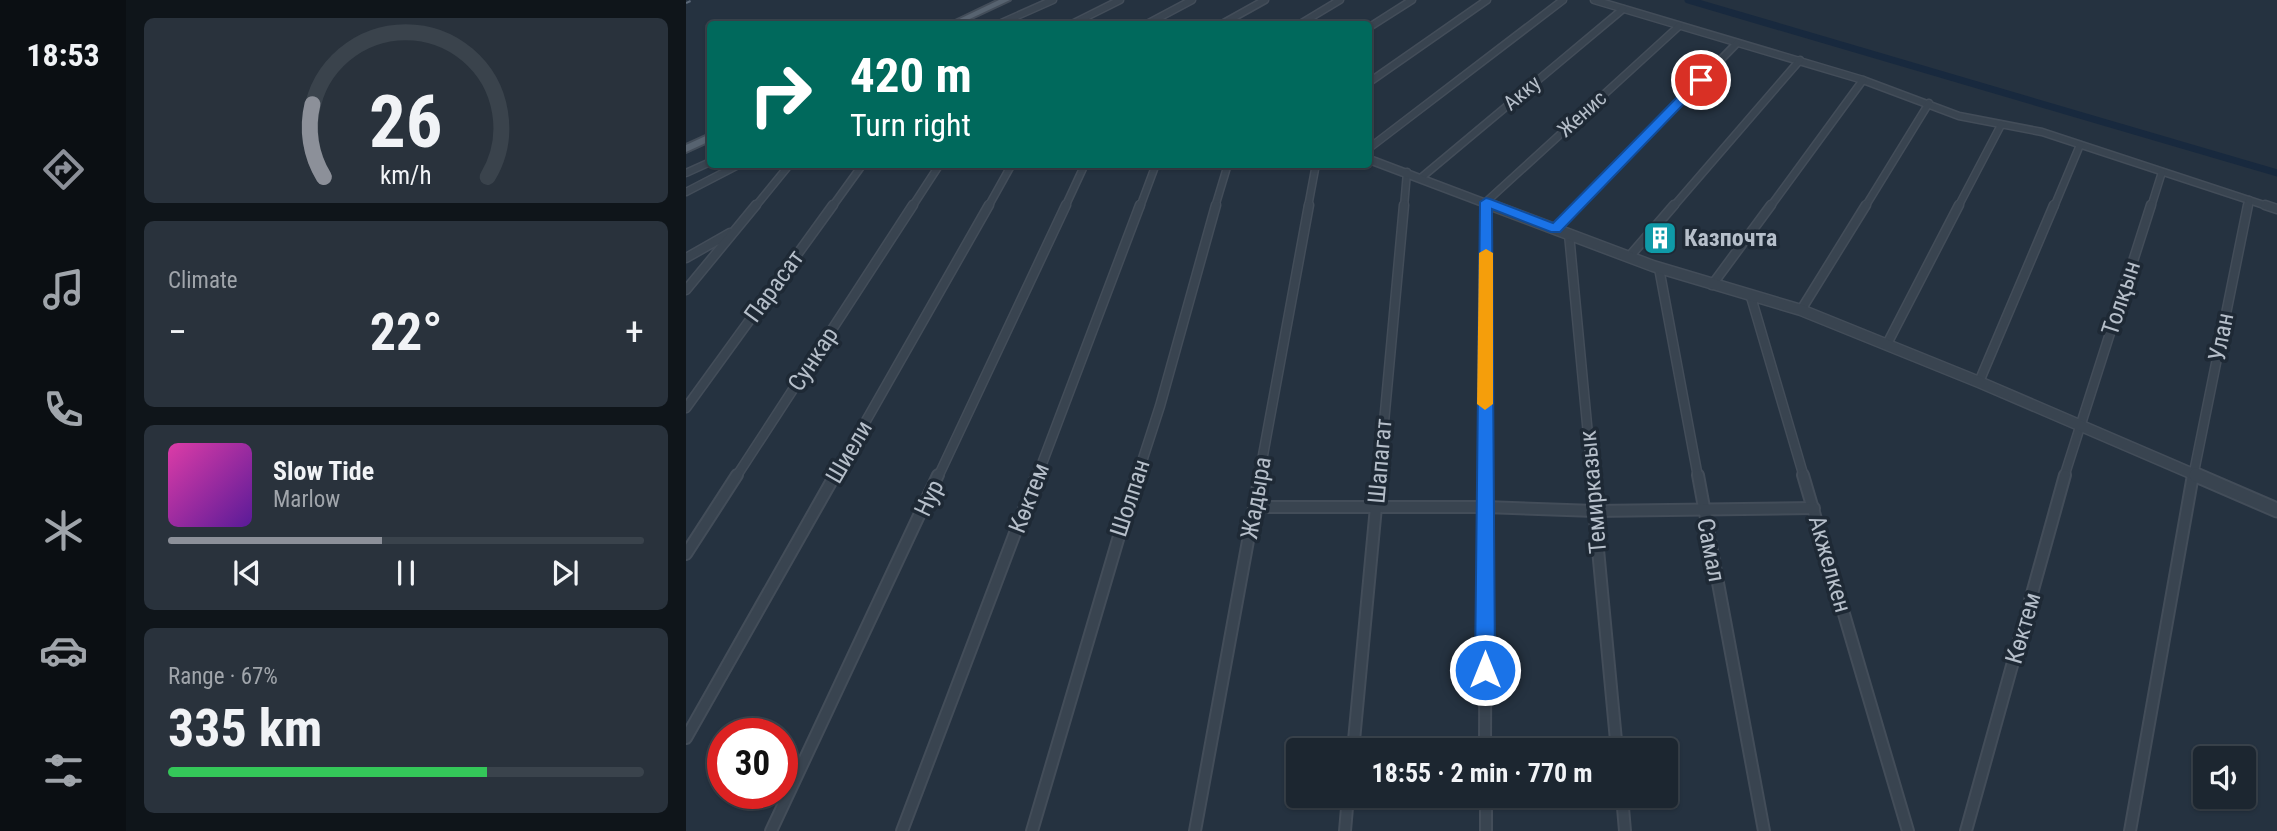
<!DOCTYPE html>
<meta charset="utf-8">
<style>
:root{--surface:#1c2630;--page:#29323c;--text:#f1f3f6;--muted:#a0a5ab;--line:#3a434c;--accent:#8c9099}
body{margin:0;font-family:"Roboto Condensed",sans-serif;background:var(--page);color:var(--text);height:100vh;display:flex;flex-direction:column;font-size:26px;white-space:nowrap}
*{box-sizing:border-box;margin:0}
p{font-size:23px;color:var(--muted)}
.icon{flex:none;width:38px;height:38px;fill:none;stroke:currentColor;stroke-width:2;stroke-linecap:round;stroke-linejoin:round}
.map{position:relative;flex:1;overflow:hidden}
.panel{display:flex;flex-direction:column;gap:18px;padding:18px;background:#0f151a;width:560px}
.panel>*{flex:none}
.hud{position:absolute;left:21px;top:21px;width:665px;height:147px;border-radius:7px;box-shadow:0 2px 5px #0004,0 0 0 2px var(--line);background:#00695c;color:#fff;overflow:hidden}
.buttons{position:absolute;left:1507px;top:746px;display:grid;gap:14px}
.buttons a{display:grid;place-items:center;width:63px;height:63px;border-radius:7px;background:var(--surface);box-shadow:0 2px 5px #0004,0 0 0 2px var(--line);font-size:35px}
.speed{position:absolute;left:21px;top:718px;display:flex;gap:14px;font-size:35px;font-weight:700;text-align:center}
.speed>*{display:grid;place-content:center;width:91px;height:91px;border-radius:50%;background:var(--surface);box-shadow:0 2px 5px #0004,0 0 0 2px var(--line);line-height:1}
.speed .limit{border:10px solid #d22;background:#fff;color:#111}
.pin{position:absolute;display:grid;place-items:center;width:60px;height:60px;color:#fff;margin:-30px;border:4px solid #fff;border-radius:50%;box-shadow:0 2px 7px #0007}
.me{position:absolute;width:77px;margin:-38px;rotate:0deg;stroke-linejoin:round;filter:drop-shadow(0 0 5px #0008)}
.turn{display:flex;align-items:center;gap:24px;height:147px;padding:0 28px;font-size:32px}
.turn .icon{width:91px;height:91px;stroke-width:2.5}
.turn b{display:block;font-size:49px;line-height:60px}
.big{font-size:52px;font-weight:700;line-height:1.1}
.panel .tile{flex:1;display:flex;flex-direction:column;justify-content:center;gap:10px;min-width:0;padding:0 24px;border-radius:10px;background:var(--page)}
.panel .dial{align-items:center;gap:0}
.dial svg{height:182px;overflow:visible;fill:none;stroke:var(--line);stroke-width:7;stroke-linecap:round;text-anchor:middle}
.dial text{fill:var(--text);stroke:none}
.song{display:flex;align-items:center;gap:21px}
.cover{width:84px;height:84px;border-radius:10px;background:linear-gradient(135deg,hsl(320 70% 55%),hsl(270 70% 35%))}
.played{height:7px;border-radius:4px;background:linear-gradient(90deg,var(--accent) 45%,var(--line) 45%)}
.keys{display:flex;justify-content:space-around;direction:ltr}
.heat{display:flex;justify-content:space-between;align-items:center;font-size:38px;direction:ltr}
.charge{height:10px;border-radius:5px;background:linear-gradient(90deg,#34c759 67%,var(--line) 0)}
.trip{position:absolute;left:600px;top:738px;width:392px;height:70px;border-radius:7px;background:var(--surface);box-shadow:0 2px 5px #0004,0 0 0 2px var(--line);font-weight:700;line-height:70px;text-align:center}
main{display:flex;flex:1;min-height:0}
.dock{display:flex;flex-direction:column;width:126px;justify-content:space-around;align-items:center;background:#0b0f13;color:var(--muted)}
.dock .icon{width:49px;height:49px}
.dock .current{color:var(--accent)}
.dock b{font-size:32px;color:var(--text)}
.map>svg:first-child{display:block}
</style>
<main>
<nav class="dock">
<b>18:53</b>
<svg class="icon current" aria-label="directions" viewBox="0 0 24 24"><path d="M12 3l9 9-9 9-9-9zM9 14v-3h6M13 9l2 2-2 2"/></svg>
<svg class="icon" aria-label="music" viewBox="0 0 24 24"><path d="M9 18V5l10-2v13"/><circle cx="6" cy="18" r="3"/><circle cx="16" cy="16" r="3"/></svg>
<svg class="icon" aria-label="phone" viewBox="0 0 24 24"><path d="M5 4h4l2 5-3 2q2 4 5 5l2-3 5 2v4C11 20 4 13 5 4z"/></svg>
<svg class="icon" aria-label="climate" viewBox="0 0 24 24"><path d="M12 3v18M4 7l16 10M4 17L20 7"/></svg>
<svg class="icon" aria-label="car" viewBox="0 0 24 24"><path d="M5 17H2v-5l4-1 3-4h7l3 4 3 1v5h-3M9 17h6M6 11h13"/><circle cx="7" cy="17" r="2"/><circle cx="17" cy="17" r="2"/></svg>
<svg class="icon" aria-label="filters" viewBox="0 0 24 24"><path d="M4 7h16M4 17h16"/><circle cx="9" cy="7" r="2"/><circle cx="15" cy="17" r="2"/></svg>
</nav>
<section class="panel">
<div class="tile dial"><svg viewBox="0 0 100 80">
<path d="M14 69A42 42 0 1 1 86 69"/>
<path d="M14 69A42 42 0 0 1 9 37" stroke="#8c9099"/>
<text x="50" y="56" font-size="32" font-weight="700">26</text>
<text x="50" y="72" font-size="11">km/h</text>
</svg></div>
<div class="tile"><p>Climate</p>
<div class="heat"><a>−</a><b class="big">22°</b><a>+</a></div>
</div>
<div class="tile">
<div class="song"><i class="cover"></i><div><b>Slow Tide</b><p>Marlow</p></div></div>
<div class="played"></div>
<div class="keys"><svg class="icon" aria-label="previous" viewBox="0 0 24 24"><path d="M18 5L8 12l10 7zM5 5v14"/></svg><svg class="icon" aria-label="pause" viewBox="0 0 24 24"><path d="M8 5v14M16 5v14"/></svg><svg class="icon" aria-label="next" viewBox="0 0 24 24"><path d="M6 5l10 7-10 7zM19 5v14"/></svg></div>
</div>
<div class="tile"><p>Range · 67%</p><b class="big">335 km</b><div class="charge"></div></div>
</section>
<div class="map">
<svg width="1591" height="831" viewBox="0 0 1591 831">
<rect width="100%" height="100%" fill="#253240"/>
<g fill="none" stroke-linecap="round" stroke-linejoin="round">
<polyline stroke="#18293e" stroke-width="7" points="1002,0 1591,173"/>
<g stroke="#434d59" stroke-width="9">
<g id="minor-far2">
<polyline points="908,0 1177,80 1273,116 1356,132 1584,207"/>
<polyline points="313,24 367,0"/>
<polyline points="386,24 434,0"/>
<polyline points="461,24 506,0"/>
<polyline points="536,24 579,0"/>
<polyline points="614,24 654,0"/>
<polyline points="682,28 726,0"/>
<polyline points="682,83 801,0"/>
<polyline points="682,149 877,0"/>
<polyline points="0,173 22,163"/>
<polyline points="736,177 937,9"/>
<polyline points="0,192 54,164"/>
<polyline points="69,207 104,164"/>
<polyline points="146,207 177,164"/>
<polyline points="226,207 254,164"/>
<polyline points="302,207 326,164"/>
<polyline points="379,207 399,164"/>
<polyline points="454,207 470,164"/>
<polyline points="529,207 542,164"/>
<polyline points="622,207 630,164"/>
<polyline points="718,207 721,172"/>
<polyline points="800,207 800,202 993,26"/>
<polyline points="892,207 1051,43"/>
<polyline points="987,207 1114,60"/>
<polyline points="1084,207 1177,80"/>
<polyline points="1179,207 1243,103"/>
<polyline points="1272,207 1315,125"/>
<polyline points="1368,207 1394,145"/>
<polyline points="1465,207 1476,172"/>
<polyline points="1562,207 1563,200"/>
</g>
</g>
<g stroke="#434d59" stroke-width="11">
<g id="minor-far1">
<polyline points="1579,205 1591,209"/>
<polyline points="870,229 893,205"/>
<polyline points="883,234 906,477"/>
<polyline points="943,257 988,205"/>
<polyline points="0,258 44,233"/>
<polyline points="973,268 1012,477"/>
<polyline points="1026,285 1085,205"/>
<polyline points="0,290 70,205"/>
<polyline points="1065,297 1118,477"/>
<polyline points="1115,310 1180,205"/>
<polyline points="1201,344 1273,205"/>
<polyline points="1293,382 1368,205"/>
<polyline points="0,408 147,205"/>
<polyline points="50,477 227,205"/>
<polyline points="148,477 303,205"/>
<polyline points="252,477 380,205"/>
<polyline points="351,477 454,205"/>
<polyline points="451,477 474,406 530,205"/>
<polyline points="573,477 623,205"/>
<polyline points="693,477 718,205"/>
<polyline points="799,477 800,205"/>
<polyline points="1378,477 1465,205"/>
<polyline points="1507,477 1562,205"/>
</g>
</g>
<g stroke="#434d59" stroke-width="14">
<g id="minor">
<polyline points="905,475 931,751"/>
<polyline points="1012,475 1078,831"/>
<polyline points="1117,475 1222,831"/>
<polyline points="568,507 799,507 909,511 1128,508"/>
<polyline points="0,554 51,475"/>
<polyline points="0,738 149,475"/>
<polyline points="667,751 693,475"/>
<polyline points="799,751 800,475"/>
<polyline points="800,796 800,831"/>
<polyline points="936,796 939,831"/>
<polyline points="85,831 252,475"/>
<polyline points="216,831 351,475"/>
<polyline points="346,831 451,475"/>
<polyline points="509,831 574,475"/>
<polyline points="659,831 662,796"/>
<polyline points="1280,831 1379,475"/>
<polyline points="1444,831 1507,475"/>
</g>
</g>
<g stroke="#434d59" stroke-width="10">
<polyline id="tertiary-far2" points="682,159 809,207"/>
</g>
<g stroke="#434d59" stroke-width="13">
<polyline id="tertiary-far1" points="805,205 967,266 1115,310 1293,382 1514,477"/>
</g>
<g stroke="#434d59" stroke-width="17">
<polyline id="tertiary" points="1510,475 1591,510"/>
</g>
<g stroke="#434d59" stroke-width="4">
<g id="primary">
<polygon points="313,0 324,0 273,24 263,24"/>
<polygon points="24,134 24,141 0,152 0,145"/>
</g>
</g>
<use href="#minor-far2" stroke="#394450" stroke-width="6"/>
<use href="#minor-far1" stroke="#394450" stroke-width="8"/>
<use href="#minor" stroke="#394450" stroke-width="10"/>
<use href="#tertiary-far2" stroke="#394450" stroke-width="7"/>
<use href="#tertiary-far1" stroke="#394450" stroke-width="10"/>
<use href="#tertiary" stroke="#394450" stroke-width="13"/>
<use href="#primary" fill="#576370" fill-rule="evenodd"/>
<polyline stroke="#5b6877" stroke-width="2" stroke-dasharray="5 5" stroke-linecap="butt" points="0,3 7,0"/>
</g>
<polygon fill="#404e5e" points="985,232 983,238 978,245 966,240 968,234"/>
<polygon fill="#303e4d" points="985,232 983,238 978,245 979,239"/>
<polygon fill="#4d5b6a" stroke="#5d6a79" stroke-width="2" points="973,227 985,232 979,239 968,234"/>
<polygon fill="#1a73e8" stroke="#114b97" stroke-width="2" points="1011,77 1021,80 874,232 865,232 806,209 809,670 806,676 799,679 792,676 789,670 794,202 800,198 804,199 867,223"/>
<polygon fill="#f59e0b" points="800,249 807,253 807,404 799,410 791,404 793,253"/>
<defs>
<g id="building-square" transform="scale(1.75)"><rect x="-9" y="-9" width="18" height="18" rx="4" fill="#0f9aa8" stroke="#1e2935"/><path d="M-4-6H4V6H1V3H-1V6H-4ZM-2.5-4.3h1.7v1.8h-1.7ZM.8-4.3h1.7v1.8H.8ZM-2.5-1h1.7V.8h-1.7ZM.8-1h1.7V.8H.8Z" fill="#fff"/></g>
</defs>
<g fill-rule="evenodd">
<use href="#building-square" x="974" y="238"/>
</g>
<g text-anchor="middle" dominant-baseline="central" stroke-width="7" stroke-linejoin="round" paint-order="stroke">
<g font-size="21" fill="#b6bfca" stroke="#1e2935">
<text transform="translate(836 93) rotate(-40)">Акку</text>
<text transform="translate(896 114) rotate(-42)">Женис</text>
</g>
<g font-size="24" font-weight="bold" fill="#b6bfca" stroke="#1e2935" text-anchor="start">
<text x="998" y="238">Казпочта</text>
</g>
<g font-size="24" fill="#b6bfca" stroke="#1e2935">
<text transform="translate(88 286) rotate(-54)">Парасат</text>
<text transform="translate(1435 298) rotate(-72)">Толқын</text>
<text transform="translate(1535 337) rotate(-79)">Улан</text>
<text transform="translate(127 359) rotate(-57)">Сункар</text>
<text transform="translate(163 452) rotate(-60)">Шиели</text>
<text transform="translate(694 461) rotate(-85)">Шапагат</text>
<text transform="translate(907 492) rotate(-95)">Темирказык</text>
<text transform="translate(243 498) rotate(-65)">Нур</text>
<text transform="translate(343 498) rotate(-69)">Көктем</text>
<text transform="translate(444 498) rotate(-72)">Шолпан</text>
<text transform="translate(570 498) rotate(-80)">Жадыра</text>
<text transform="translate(1025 550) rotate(79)">Самал</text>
<text transform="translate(1144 564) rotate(74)">Акжелкен</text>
<text transform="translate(1337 628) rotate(-74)">Көктем</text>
</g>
</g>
</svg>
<div class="buttons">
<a><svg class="icon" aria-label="sound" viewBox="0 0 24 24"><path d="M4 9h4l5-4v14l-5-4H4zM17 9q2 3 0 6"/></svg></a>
</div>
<div class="speed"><div class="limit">30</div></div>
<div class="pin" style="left:1015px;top:80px;background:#d93025"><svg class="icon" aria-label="arrive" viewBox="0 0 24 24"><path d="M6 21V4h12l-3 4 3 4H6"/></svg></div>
<svg class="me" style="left:799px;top:670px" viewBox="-20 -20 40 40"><circle r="17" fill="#1a73e8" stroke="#fff" stroke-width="3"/><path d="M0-11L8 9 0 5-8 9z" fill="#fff"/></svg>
<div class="trip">18:55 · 2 min · 770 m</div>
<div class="hud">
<div class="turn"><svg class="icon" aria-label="right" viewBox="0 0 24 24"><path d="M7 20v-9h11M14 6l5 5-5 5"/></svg><div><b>420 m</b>Turn right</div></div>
</div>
</div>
</main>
